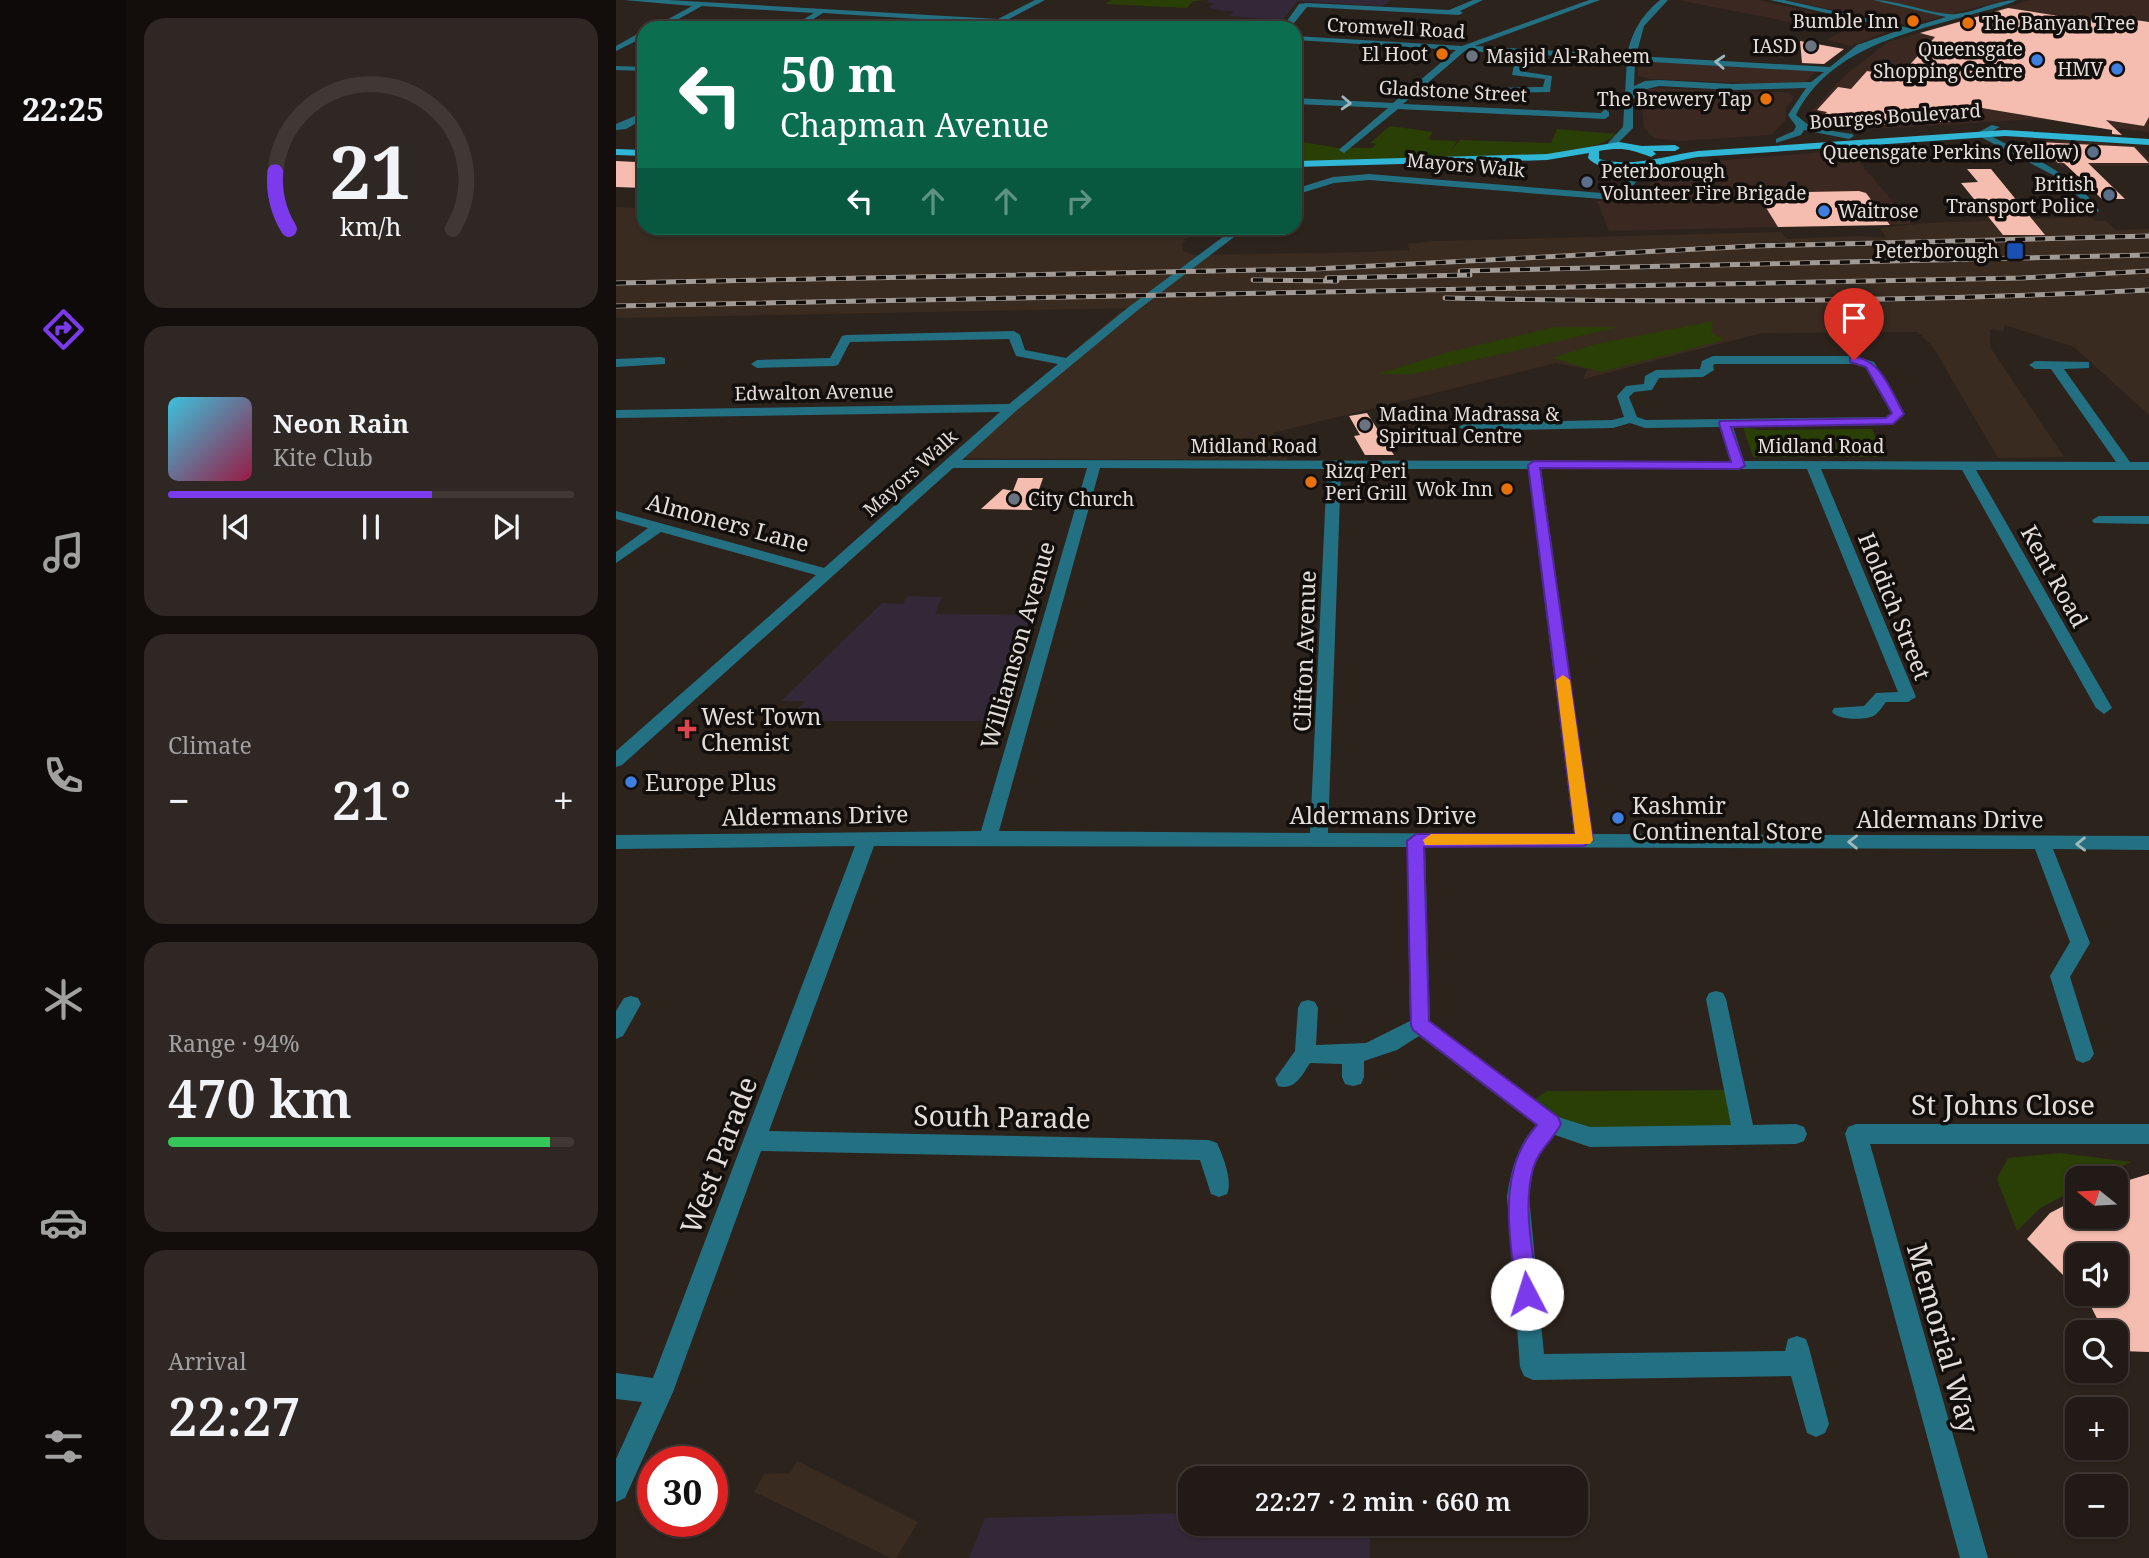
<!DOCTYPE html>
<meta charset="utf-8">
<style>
:root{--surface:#221a16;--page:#2e2723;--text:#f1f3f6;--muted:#a2a1a1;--line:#3f3835;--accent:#7c3aed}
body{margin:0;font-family:"Noto Serif",serif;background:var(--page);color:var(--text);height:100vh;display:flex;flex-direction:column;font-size:26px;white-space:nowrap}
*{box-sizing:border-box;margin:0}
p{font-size:23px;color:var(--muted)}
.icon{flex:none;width:38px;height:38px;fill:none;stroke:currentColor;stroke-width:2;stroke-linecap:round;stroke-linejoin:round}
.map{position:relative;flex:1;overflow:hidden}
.side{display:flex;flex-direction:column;gap:18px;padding:18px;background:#130e0c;width:490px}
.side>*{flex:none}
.banner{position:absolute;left:21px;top:21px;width:665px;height:214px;border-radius:21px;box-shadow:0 2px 5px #0004,0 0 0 2px var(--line);background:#0b6e4f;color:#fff;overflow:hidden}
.needle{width:46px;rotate:288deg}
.tools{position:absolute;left:1449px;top:1166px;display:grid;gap:14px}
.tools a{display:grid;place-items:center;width:63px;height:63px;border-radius:14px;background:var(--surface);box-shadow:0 2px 5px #0004,0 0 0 2px var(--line);font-size:35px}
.speed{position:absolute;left:21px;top:1446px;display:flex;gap:14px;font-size:35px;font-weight:700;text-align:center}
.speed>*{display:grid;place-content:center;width:91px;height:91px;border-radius:50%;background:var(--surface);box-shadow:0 2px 5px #0004,0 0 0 2px var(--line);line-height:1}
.speed .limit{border:10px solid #d22;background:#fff;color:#111}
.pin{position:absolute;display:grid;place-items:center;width:60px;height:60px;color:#fff;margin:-72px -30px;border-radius:50% 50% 50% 0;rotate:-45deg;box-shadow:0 0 7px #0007}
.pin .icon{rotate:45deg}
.me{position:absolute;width:77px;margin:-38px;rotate:355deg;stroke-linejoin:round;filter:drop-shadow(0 0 5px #0008)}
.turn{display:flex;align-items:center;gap:24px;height:147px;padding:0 28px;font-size:32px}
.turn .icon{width:91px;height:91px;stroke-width:2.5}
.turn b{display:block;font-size:49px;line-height:60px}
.lanes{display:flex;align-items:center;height:66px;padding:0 28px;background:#0003;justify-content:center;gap:35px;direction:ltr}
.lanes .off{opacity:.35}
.big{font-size:52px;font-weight:600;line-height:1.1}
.side .tile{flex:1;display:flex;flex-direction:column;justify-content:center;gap:10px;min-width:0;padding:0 24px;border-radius:21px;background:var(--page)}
.side .dial{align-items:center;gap:0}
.dial svg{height:182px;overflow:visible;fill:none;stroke:var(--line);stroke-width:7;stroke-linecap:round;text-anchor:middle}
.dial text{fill:var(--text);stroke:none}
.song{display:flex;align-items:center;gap:21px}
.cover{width:84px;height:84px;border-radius:10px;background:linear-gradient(135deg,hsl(190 70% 55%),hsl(340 70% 35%))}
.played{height:7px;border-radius:4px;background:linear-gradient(90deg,var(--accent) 65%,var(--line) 65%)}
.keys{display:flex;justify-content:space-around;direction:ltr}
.heat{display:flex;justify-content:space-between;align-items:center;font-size:38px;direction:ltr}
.charge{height:10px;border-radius:5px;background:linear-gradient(90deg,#34c759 94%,var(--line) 0)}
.trip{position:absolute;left:562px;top:1466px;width:410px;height:70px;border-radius:21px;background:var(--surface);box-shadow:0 2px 5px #0004,0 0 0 2px var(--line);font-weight:600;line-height:70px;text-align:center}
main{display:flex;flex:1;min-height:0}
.tab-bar{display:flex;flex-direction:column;width:126px;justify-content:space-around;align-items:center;background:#0e0a09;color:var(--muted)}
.tab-bar .icon{width:49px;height:49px}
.tab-bar .on{color:var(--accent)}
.tab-bar b{font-size:32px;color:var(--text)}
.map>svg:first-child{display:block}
</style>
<main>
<nav class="tab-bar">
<b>22:25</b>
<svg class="icon on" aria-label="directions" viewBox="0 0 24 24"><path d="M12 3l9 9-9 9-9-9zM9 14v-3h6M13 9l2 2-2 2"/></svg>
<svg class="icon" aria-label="music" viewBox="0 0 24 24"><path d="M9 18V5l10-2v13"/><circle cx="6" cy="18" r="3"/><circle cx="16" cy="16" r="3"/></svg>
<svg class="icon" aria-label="phone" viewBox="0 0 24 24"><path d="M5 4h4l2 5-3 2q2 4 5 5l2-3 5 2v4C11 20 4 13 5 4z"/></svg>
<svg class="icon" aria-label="climate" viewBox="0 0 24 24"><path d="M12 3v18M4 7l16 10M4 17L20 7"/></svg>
<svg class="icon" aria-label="car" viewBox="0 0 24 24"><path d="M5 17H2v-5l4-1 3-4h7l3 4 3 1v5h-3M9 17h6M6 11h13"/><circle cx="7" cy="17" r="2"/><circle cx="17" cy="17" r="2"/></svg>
<svg class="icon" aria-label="filters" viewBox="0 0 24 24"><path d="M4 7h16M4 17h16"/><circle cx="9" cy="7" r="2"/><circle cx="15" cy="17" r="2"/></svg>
</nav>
<section class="side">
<div class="tile dial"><svg viewBox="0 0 100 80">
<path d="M14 69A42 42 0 1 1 86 69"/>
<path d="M14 69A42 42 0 0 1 8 44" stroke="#7c3aed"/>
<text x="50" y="56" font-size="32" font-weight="700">21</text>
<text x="50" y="72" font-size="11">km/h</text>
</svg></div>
<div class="tile">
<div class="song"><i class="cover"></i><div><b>Neon Rain</b><p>Kite Club</p></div></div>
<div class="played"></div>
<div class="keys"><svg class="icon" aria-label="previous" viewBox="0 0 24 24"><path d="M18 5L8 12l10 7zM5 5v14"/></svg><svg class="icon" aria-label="pause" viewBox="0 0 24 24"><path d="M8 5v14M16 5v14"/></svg><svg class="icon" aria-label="next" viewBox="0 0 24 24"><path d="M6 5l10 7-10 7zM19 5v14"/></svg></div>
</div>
<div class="tile"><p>Climate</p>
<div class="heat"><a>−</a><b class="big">21°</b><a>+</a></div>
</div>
<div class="tile"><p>Range · 94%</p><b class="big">470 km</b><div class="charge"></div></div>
<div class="tile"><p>Arrival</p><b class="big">22:27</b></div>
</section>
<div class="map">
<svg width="1533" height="1558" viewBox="0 0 1533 1558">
<rect width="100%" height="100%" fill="#2d231d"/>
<g fill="#3a2821">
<polygon points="1062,0 1142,0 1275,30 1235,46 1210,40 1225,32"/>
<polygon points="1169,0 1389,0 1292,25"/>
<polygon points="1415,0 1533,0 1533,132 1422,119 1238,130 1204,124 1193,114 1228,76 1272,42"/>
<polygon points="1021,59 1200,71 1191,81 1178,85 1035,79 1022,76"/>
<polygon points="1031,88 1164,92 1173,93 1178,97 1170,108 1170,120 1155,135 1064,141 1038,138 1028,128 1024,95"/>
<polygon points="1410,141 1461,141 1520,146 1533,159 1533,166 1445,166 1404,143"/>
<polygon points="1233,150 1296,224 993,231 981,201 1011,200 1031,189 1037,175 1083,162"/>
</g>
<g fill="#392b20">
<polygon points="0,207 28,208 28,228 573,228 573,238 567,239 570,241 565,244 568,251 578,255 752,252 793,250 792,244 819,241 1165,232 1171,239 1244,236 1270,238 1264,228 1312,223 1473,217 1479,221 1490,221 1500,230 1533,229 1533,415 1458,347 1389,325 1387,331 1374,329 1374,347 1448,457 1382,458 1317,347 1302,332 1146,333 967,379 971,369 940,363 657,433 672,460 332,458 505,311 523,308 0,318"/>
<polygon points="181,1461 302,1522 280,1558 275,1558 138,1492 148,1474 174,1473"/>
</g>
<g fill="#332837">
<polygon points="593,0 775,0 766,6 681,1 667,20 612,16 618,12 592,8 598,3 590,2"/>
<polygon points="291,596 326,597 319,614 414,615 382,721 170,721 189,701 165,701 266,603 287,604"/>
<polygon points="574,1513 574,1524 754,1524 754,1558 353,1558 369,1518"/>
</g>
<g fill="#2a3f05">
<polygon points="496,0 593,0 577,1 571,8 489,4"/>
<path d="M774 126 817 132 813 138 815 140 841 141 835 150 844 140 935 143 941 129 1001 134C963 163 871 157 823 158 775 159 727 160 679 161V136H682L681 141 723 148H756L760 144 754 143Z"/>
<polygon points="1097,321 1095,332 1108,340 984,372 936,358 980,344"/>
<polygon points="939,327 1003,327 797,374 761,374 833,352"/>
<polygon points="1127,427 1145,430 1256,429 1269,457 1137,457"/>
<polygon points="1114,1090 1122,1130 974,1133 913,1103 931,1091"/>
<polygon points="1444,1153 1515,1162 1481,1178 1461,1178 1461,1188 1423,1209 1401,1231 1381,1179 1392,1158"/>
</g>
<g fill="#f5bdaf">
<polygon points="1392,8 1474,21 1479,14 1533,22 1533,117 1528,126 1490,120 1506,135 1496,134 1496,130 1360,107 1353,117 1345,116 1342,121 1265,125 1263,127 1240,127 1204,120 1211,112 1201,110 1222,87 1235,89 1251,71 1281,76 1289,70 1319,37 1304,33"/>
<polygon points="1184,41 1228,49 1208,64 1186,63"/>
<polygon points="1423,142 1518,147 1533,163 1472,163 1509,199 1486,199 1448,163 1442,163"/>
<polygon points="0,161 20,162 28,171 28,188 0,187"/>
<polygon points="1351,169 1375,169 1429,235 1387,235 1345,183 1362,182"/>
<polygon points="1243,191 1250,193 1274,225 1162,227 1141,193"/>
<polygon points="751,413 778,455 749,455 738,436 744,435 733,416"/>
<polygon points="402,478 427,478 416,510 365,509 387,489 397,491"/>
<polygon points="1533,1174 1533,1352 1505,1351 1500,1345 1500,1332 1488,1332 1468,1293 1500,1293 1500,1255 1461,1255 1461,1289 1411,1239 1434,1213 1461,1199 1461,1216 1500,1216 1500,1184"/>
</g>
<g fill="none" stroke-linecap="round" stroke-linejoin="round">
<g fill="#237082" fill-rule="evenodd">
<polygon points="8,0 52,0 382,19 419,0 429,0 391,20 492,28 447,28 207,13 183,28 173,28 198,13 86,6 46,28 36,28 76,6"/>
<polygon points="857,0 867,0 844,11 847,13 843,15 691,7 674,28 666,28 683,4 691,3 833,10"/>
<path d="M973 0H984L859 46 1011 55C1016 32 1025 16 1044 0H1052L1028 26 1020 56 1214 67 1241 45 1284 30 1154 0H1168L1293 28 1330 17 1257 0C1283 0 1320 16 1340 14 1361 12 1379 0 1401 0 1388 7 1369 10 1354 15 1290 33 1213 49 1180 115L1196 128 1236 134 1238 136 1233 139 1188 130 1185 135 1160 143V139L1178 131 1180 126 1172 115 1190 88 1116 90 1043 86 1023 91 1017 100V128L998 147H992V143L1007 127 1011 60 908 54 904 71 936 76 934 92 878 93 875 88 927 87 929 79 896 75 900 54 849 51 787 104 985 113 989 109 993 112V116L989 119 782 109 728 153 723 150 725 148 772 108 679 104V98L777 103 840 50 679 40V36L846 46ZM1019 61 1208 72 1195 82 1116 84 1043 80 1029 81 1018 86Z"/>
<polygon points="25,32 28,32 28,37 0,51 0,46"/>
<polygon points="0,66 28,67 28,71 0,70"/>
<polygon points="28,112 28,119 10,129 0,130 0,124"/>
<path d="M1376 125 1384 127 1371 134C1413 157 1454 170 1483 210L1482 212H1474L1463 197 1437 175 1359 134Z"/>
<polygon points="1024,164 1032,166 1013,191 986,199 753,180 718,183 679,195 679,189 717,177 753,174 986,193 1007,187"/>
<path d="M619 228H630L522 310 400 411 346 460 1115 461 1104 427 1029 428 1014 423 997 428 849 431 843 427 849 423 996 420 1008 417 1001 396 1010 386 1028 384 1029 376 1040 370 1084 369 1086 361 1097 356H1238L1258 362 1288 414 1273 425 1117 427 1128 461 1500 462 1435 369H1419L1413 365 1419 361 1473 362V368L1448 369 1514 462H1533V470H1360L1496 708 1488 714 1480 708 1346 470 1205 469 1300 697 1292 702H1270C1267 706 1263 712 1259 715 1250 721 1222 720 1216 712L1218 708 1248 706 1260 693 1282 692 1191 469H925L976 834 1533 836V850L1437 849 1474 943 1454 977 1478 1054 1474 1060 1467 1063 1460 1060 1434 976 1454 942 1419 849 809 847 814 1021 942 1117 974 1127 1115 1125 1090 999 1093 993 1100 991 1107 993 1110 999 1137 1125 1180 1124 1188 1127 1191 1134 1188 1141 1180 1144 974 1147 939 1135 926 1150 917 1169 913 1197 928 1354 1169 1351 1172 1339 1181 1336 1190 1339 1193 1348 1213 1424 1209 1433 1200 1437 1191 1433 1175 1376 917 1380 908 1376 904 1367 891 1197C895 1170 901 1146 920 1125L803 1036 781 1050 748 1061V1077L745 1084 737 1086 729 1084 726 1077V1064L694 1063C686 1075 679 1091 662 1086L659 1079 679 1051 682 1008 685 1002 692 1000 699 1002 702 1008 700 1045 750 1043 794 1021 791 847 258 846 153 1131 593 1140 601 1143C607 1156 617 1181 611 1194L603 1197 595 1194 584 1160 145 1151 57 1392 9 1498 0 1502V1459L26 1402 0 1399V1373L37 1378 239 846 0 849V835L365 831 471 468H337L6 765 0 767V751L200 575 45 532 0 563V552L32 528 0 519V511L208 568 384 412 0 418V410L393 404 442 364 400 356 393 339 234 342 222 365 218 366 141 368 135 364 141 360 214 358 226 336 230 335 398 331 404 335 409 350 450 358 514 306ZM1099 364H1237L1249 367 1275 413 1270 417 1030 420 1021 417 1013 397 1018 392 1036 390 1043 378 1087 377 1098 370 1097 365ZM484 468 711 469 694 833 383 831ZM725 469H912L958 834 712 833Z"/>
<polygon points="45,357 49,358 49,364 0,367 0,359"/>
<polygon points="1483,516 1533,516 1533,524 1478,523 1476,520"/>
<polygon points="15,996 22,998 25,1004 7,1036 0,1039 0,1011 8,998"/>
<polygon points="1240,1124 1533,1124 1533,1144 1254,1144 1372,1558 1344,1558 1229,1134 1232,1127"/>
</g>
<g fill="#30b7d5" fill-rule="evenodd">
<path d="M1389 130 1533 139V145L1389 136 1082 157C1055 161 992 181 972 158L973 153 931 160 679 167V161L931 154 1003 142 1026 146 1059 145 1064 148 1059 151H1037L1040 154 1035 157C1013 149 1006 147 983 151V159C1016 168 1048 156 1082 151Z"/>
<polygon points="0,149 28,150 28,156 0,155"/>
</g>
<g stroke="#a29a95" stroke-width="5">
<g id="rail">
<polyline points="844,271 1533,255"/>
<polyline points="711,278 854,275"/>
<polyline points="637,280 721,281"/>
<polyline points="0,283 698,269 1139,246 1533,236"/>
<path d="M829 298C1064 303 1298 302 1533 290"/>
<polyline points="0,306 1406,278 1533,271"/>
</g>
</g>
<use href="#rail" stroke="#120e0b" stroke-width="3.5" stroke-dasharray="10" stroke-linecap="butt"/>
</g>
<defs><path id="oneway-chevron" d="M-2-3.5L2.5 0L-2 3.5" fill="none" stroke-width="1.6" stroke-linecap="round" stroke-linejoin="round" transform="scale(1.75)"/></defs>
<g stroke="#a0b7bb">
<use href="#oneway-chevron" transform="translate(1104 62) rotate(-177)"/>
<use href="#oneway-chevron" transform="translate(730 103) rotate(3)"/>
<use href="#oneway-chevron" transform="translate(1237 842) rotate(-179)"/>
<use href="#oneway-chevron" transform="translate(1465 844) rotate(179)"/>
</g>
<path fill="#7c3aed" stroke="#51269a" stroke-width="2" d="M1234 357C1264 355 1275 392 1288 414L1277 424 1115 427 1129 466 1123 469 924 468 977 840 968 846 808 847 813 1021 942 1117 945 1124C937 1140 922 1150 917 1169 906 1208 918 1255 922 1294L918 1302 911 1305 903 1302 900 1294C895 1237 879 1172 921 1125L797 1030 795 1025 791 841 800 834H959L912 465 918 461 1115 462 1103 423 1104 421 1270 418 1276 413 1250 367 1234 362Z"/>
<polygon fill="#f59e0b" points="947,675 954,680 977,840 974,844 809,845 807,840 815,834 959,834 940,680"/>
<g fill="#e8710a" stroke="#120e0b" stroke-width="2.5">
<circle cx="1297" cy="21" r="7"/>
<circle cx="1352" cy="23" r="7"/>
<circle cx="826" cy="54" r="7"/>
<circle cx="1150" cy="99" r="7"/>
<circle cx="695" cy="482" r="7"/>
<circle cx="891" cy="489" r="7"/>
</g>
<g fill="#6b7280" stroke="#120e0b" stroke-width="2.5">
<circle cx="1195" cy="46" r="7"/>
<circle cx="856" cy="56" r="7"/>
<circle cx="749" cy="425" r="7"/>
<circle cx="398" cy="499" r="7"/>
</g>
<g fill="#3f7fe0" stroke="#120e0b" stroke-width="2.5">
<circle cx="1421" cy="60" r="7"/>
<circle cx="1501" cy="69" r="7"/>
<circle cx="1208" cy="211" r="7"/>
<circle cx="15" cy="782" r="7"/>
<circle cx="1002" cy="818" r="7"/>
</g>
<g fill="#5c6f8a" stroke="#120e0b" stroke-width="2.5">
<circle cx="1477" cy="152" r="7"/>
<circle cx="971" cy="182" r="7"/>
<circle cx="1493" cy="195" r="7"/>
</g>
<rect fill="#1a4fb4" stroke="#120e0b" stroke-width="2.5" x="1390" y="242" width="18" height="18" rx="3.5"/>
<path fill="#e0444e" stroke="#120e0b" stroke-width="2.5" d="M67.5 718.5h7v7h7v7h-7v7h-7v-7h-7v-7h7z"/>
<g text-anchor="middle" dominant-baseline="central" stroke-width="7" stroke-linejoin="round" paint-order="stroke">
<g font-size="19" fill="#e4ddd9" stroke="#120e0b" text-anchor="end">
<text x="1283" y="21">Bumble Inn</text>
<text x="1366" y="23" text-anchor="start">The Banyan Tree</text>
<text x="1181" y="46">IASD</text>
<text x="1407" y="49">Queensgate<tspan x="1407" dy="22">Shopping Centre</tspan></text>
<text x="812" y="54">El Hoot</text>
<text x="870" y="56" text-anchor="start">Masjid Al-Raheem</text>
<text x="1487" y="69">HMV</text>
<text x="1136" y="99">The Brewery Tap</text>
<text x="1463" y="152">Queensgate Perkins (Yellow)</text>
<text x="985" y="171" text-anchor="start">Peterborough<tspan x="985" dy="22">Volunteer Fire Brigade</tspan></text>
<text x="1479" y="184">British<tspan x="1479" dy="22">Transport Police</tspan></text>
<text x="1222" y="211" text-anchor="start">Waitrose</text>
<text x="1383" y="251">Peterborough</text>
<text x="763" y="414" text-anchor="start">Madina Madrassa &amp;<tspan x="763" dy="22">Spiritual Centre</tspan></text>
<text x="709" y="471" text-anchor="start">Rizq Peri<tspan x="709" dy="22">Peri Grill</tspan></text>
<text x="877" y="489">Wok Inn</text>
<text x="412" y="499" text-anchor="start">City Church</text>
</g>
<g font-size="19" fill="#e4ddd9" stroke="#120e0b">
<text transform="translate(780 28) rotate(3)">Cromwell Road</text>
<text transform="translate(837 91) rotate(3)">Gladstone Street</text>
<text transform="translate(1279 116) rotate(-4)">Bourges Boulevard</text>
<text transform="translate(850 165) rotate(5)">Mayors Walk</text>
<text transform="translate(198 392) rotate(-1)">Edwalton Avenue</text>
<text x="638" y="446">Midland Road</text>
<text x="1205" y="446">Midland Road</text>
<text transform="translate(294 473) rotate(-42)">Mayors Walk</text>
</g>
<g font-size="23" fill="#e4ddd9" stroke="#120e0b">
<text transform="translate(112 522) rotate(15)">Almoners Lane</text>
<text transform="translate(1439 576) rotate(61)">Kent Road</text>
<text transform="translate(1279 606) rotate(68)">Holdich Street</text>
<text transform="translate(401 645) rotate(-74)">Williamson Avenue</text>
<text transform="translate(688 651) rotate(-88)">Clifton Avenue</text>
<text transform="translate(199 815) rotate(-1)">Aldermans Drive</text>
<text x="767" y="815">Aldermans Drive</text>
<text x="1334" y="819">Aldermans Drive</text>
</g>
<g font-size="23" fill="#e4ddd9" stroke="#120e0b" text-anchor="start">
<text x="85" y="716">West Town<tspan x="85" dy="26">Chemist</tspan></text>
<text x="29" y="782">Europe Plus</text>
<text x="1016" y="805">Kashmir<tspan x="1016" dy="26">Continental Store</tspan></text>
</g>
<g font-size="28" fill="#e4ddd9" stroke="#120e0b">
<text x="1387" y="1104">St Johns Close</text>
<text transform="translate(386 1116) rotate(1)">South Parade</text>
<text transform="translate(102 1155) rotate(-69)">West Parade</text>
<text transform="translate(1328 1338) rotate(74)">Memorial Way</text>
</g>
</g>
</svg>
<div class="tools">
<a><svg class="needle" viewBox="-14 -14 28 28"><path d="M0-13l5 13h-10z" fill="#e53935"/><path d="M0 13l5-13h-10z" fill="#a2a1a1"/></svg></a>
<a><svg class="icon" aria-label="sound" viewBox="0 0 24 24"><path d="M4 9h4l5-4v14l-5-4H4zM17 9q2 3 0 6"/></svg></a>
<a><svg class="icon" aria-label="search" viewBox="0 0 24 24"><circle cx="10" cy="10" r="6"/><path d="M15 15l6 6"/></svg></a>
<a>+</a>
<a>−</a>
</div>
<div class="speed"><div class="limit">30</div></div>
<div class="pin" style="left:1238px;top:360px;background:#d93025"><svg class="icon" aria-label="arrive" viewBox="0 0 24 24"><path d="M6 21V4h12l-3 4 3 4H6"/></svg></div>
<svg class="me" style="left:911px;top:1294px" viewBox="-20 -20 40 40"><circle r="19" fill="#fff"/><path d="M0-13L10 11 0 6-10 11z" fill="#7c3aed"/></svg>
<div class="trip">22:27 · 2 min · 660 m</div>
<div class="banner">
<div class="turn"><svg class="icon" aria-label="left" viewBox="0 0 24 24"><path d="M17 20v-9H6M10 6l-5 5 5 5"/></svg><div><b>50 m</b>Chapman Avenue</div></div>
<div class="lanes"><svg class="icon" aria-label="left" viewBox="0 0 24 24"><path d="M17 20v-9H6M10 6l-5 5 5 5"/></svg><svg class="icon off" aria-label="ahead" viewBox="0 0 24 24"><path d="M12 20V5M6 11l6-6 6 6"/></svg><svg class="icon off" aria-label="ahead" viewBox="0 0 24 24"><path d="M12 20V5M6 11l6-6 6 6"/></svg><svg class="icon off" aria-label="right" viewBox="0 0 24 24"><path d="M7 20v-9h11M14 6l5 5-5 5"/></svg></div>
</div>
</div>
</main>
